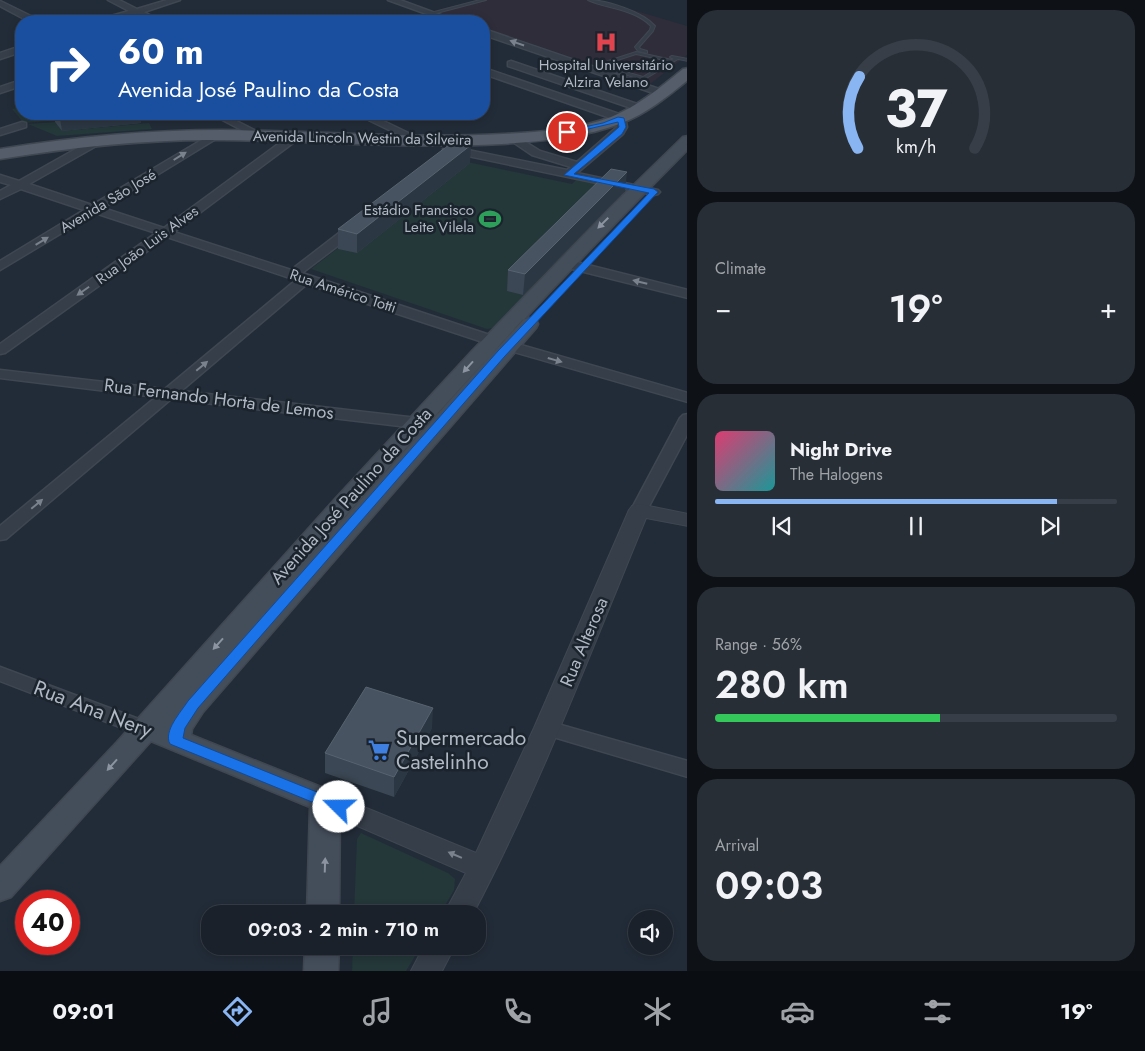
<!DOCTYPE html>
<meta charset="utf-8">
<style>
:root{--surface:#1a212a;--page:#272e36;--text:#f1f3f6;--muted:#9fa3a8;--line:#383e47;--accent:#89b5f2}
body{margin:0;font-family:Jost,sans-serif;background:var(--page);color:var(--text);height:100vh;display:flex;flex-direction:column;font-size:19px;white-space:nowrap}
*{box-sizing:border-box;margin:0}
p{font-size:16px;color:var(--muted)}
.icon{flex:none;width:28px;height:28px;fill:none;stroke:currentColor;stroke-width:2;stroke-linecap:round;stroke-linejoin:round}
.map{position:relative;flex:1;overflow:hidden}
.sheet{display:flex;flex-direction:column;gap:10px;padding:10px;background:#0e1217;width:458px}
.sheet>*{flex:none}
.guide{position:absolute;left:15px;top:15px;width:475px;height:105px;border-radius:20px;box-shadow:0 2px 8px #0003,0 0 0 1px var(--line);background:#1a4fa0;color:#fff;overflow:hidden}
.fabs{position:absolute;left:628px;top:910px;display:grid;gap:10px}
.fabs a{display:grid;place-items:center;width:45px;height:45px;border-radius:50%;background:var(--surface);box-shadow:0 2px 8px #0003,0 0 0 1px var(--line);font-size:25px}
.speed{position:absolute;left:15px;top:890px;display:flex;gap:10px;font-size:25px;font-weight:700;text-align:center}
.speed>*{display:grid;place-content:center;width:65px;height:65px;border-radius:50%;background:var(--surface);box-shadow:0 2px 8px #0003,0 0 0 1px var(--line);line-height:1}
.speed .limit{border:8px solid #d22;background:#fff;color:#111}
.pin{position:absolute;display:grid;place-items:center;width:42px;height:42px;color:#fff;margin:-21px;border:2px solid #fff;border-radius:50%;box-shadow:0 1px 5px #0007}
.me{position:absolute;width:55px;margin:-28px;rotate:292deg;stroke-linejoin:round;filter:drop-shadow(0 0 4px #0008)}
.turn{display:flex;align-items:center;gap:18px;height:105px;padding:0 20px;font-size:22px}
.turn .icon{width:65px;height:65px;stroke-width:2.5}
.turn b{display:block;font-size:35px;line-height:42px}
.big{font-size:38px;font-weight:600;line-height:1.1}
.sheet .card{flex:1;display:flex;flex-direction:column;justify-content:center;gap:8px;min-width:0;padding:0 18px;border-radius:20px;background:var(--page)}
.sheet .dial{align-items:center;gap:0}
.dial svg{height:130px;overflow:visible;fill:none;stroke:var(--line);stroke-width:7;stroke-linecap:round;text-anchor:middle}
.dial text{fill:var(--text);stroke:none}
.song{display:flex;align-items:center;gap:15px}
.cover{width:60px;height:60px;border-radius:8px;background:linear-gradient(135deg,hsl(340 70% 55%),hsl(180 70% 35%))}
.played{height:5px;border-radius:2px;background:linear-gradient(90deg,var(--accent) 85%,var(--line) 85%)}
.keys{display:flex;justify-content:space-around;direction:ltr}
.heat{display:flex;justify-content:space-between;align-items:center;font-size:28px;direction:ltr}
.charge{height:8px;border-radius:4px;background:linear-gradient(90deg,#34c759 56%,var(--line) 0)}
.trip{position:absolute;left:201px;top:905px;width:285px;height:50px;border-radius:20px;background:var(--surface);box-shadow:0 2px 8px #0003,0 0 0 1px var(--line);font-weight:600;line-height:50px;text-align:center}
.dock{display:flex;height:80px;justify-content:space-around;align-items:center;background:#0a0d11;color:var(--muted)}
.dock .icon{width:35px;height:35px}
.dock .active{color:var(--accent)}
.dock b{font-size:22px;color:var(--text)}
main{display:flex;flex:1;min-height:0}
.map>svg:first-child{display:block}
</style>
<main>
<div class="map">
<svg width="688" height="971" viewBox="0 0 688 971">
<rect width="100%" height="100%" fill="#222c38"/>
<polygon fill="#2f2d3a" points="477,0 599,0 687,26 687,55 650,84 484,28 484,21 465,21 433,11"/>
<g fill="#243739">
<polygon points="21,107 21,114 44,114 49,121 24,123 12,109"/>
<polygon points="55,122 62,131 149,123 152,129 57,136 28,124"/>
<polygon points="453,159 572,184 578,178 631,189 497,327 487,329 311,269"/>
<polygon points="361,833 448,873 455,879 454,890 440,914 354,914 357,839"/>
<polygon points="353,946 421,946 406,971 352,971"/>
</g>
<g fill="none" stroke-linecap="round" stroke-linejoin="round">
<g stroke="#3f4752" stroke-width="2">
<g id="service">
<polygon points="480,0 486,0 406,21 400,21"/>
<path d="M588 0C606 0 643 12 655 26L653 31 639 47 640 49 647 51V53L638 51 635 47 650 30 651 26C635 9 608 9 588 0Z"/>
<path d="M636 52 672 60 674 59 670 57 672 56 688 59V61L678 59 643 80 596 65ZM636 54 669 61 643 77 602 65Z"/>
</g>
</g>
<g stroke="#3f4752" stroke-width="3">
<g id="minor">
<polygon points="108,0 119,0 137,9 167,0 180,0 144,12 161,21 151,21 136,14 111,21 99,21 100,19 129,11"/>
<polygon points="388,0 400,0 457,21 446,21"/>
<polygon points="0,1 37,19 38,21 28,21 0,6"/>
<polygon points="484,29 665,91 667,93 665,95 659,95 484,35"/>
<polygon points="21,46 21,52 0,59 0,53"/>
<polygon points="511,61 643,106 645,108 643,110 637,110 508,66 508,62"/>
<polygon points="484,68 625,116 627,127 623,134 577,173 658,190 660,192 658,194 654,195 444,151 443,149 448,146 567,170 571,167 532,155 507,138 512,135 516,136 540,151 577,162 617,127 616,120 484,74"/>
<polygon points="21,80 21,86 0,93 0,87"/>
<polygon points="211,114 223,114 266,136 265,138 257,138"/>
<polygon points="356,114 369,114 425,141 424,143 416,143"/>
<polygon points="22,122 26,123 26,127 0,135 0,129"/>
<polygon points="215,132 220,135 219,137 103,208 164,228 289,136 297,136 298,138 297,140 174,232 291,270 352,223 360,223 362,226 360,229 302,273 514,343 688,393 688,402 504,349 307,284 181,391 417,418 442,425 445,428 442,431 437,433 417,428 171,399 6,539 0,540 0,526 156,397 0,378 0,370 165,389 296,280 167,237 5,353 0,354 0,344 156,233 95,213 0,270 0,261 84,210 21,189 0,199 0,191 11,185 0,182 0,175 19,181 97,137 105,137 106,139 105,141 29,184 92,205"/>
<polygon points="564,259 688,290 688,298 560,266 558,263 560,260"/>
<polygon points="688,414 688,433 647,510 645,514 633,514 631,510 680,418 683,415"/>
<polygon points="0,667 152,724 155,729 152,734 145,737 138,734 0,681"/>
<polygon points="547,721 688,761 688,777 540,733 537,728 540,723"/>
</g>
</g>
<g stroke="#3f4752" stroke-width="2">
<g id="tertiary">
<path d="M639 504 688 514V526L646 518C591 651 540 787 473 914H444L466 873 316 808 312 801 316 794 325 791 476 853 534 728 629 510 632 506Z"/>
<polygon points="424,946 455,946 442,971 411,971"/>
</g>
</g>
<g stroke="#3f4752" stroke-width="3">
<g id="secondary">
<path d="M688 136V149C550 288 418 432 290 579L522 320 529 318 536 320 538 324 536 328 203 712 192 729 191 735 336 793 340 801 339 914H307L310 807 151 741 11 897 0 901V866L117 742 335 499 472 351 611 207 683 137Z"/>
<polygon points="305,946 339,946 338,971 304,971"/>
</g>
</g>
<g stroke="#3f4752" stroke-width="3">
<path id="primary" d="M688 68V80C667 97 646 114 622 123 584 138 542 141 502 144 409 149 316 141 222 140 147 139 74 147 0 159V149C74 137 147 130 222 130 316 131 409 139 503 134 538 132 577 130 611 117 638 106 661 87 683 69Z"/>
</g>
<use href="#service" fill="#363e49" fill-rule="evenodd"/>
<use href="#minor" fill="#363e49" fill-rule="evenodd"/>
<use href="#tertiary" fill="#363e49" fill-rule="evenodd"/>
<use href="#secondary" fill="#444e5b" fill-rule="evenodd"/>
<use href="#primary" fill="#545d69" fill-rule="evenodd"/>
</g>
<g fill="#3b4754">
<polygon points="54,114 140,114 141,123 62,131 55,122"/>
<polygon points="470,163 357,253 338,249 338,229"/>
<polygon points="625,191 523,295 507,291 508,270"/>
<polygon points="432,728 394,797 325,773 325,753"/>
</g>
<g fill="#2c3744">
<polygon points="99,114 140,114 141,123 62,131 60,118"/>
<polygon points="471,145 470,163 357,253 357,234"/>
<polygon points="627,172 625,191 523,295 525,274"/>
<polygon points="433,708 432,728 394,797 394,777"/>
</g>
<g fill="#485361" stroke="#586370">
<polygon points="57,114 99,114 60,118"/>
<polygon points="454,141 471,145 357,234 338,229"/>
<polygon points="611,169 627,172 525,274 508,270"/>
<polygon points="366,687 433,708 394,777 325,753"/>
</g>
<defs><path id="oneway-solid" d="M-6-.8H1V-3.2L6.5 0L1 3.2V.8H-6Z" transform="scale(1.25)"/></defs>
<g fill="#7a828d">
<use href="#oneway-solid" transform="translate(517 43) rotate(-161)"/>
<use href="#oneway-solid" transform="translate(180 156) rotate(-32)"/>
<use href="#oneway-solid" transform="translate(42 241) rotate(-31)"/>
<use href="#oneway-solid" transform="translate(640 282) rotate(-166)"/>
<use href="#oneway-solid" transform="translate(83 291) rotate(145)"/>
<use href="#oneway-solid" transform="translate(555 360) rotate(16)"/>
<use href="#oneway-solid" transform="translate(202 366) rotate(-40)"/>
<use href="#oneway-solid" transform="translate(37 504) rotate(-40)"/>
<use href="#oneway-solid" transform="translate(455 855) rotate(-157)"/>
</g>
<g fill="#8b94a0">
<use href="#oneway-solid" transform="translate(603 223) rotate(135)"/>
<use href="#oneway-solid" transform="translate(468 367) rotate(132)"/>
<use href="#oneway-solid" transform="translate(218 644) rotate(132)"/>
<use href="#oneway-solid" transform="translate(112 765) rotate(132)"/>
<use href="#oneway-solid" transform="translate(325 865) rotate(-88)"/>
</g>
<path fill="#1a73e8" stroke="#114b97" d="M618 117 624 118 626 127 622 134 574 174 654 189 658 192 657 193 505 356 198 708 185 728 183 738 344 803 346 807 344 811 339 813 334 811 170 744C163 731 181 712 188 701L498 351 649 193 564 175 619 127 618 122 567 134H565V131L603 123Z"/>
<defs>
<g id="hospital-bare" transform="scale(1.725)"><path d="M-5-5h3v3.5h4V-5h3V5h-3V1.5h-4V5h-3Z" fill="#e0444e" stroke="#1b232d" stroke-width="2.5" paint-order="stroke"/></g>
<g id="stadium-bare" transform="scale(1.725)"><path d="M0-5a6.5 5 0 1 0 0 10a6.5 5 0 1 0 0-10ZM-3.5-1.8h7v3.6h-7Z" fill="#2e9e5b" stroke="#1b232d" stroke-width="2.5" paint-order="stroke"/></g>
<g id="supermarket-bare" transform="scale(1.725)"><path d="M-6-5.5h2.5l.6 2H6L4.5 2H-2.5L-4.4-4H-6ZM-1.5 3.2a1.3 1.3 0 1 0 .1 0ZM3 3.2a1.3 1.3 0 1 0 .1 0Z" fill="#3f7fe0" stroke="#1b232d" stroke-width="2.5" paint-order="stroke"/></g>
</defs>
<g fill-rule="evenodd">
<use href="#hospital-bare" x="606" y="42"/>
<use href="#stadium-bare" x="490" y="219"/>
<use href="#supermarket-bare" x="379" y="750"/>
</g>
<g text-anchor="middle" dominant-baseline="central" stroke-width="5" stroke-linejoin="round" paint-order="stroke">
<g font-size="15" fill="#b1b9c5" stroke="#1b232d">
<text x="606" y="65">Hospital Universitário<tspan x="606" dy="17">Alzira Velano</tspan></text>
<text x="474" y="210" text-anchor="end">Estádio Francisco<tspan x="474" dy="17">Leite Vilela</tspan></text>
</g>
<g font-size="15" fill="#b1b9c5" stroke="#1b232d">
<text transform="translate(362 138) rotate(1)">Avenida Lincoln Westin da Silveira</text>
<text transform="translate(108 201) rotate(-31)">Avenida São José</text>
<text transform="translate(147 245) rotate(-36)">Rua João Luis Alves</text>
<text transform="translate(343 291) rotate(18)">Rua Américo Totti</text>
</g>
<g font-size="18" fill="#b1b9c5" stroke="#1b232d">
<text transform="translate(219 399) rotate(7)">Rua Fernando Horta de Lemos</text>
<text transform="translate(351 496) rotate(-48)">Avenida José Paulino da Costa</text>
<text transform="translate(584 642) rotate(-67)">Rua Alterosa</text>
</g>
<g font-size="21" fill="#b1b9c5" stroke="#1b232d">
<text transform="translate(93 709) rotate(21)">Rua Ana Nery</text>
</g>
<g font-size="21" fill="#b1b9c5" stroke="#1b232d" text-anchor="start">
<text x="396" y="738">Supermercado<tspan x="396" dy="24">Castelinho</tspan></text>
</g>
</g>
</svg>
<div class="fabs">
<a><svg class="icon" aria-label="sound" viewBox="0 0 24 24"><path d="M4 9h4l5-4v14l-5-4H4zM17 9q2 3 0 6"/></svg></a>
</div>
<div class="speed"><div class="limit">40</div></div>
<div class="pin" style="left:567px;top:132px;background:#d93025"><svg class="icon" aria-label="arrive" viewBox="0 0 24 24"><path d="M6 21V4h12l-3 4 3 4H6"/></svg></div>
<svg class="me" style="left:339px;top:807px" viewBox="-20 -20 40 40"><circle r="19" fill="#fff"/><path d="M0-13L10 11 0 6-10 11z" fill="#1a73e8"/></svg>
<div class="trip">09:03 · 2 min · 710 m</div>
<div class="guide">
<div class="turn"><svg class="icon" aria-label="right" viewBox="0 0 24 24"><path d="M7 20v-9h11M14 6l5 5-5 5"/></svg><div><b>60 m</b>Avenida José Paulino da Costa</div></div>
</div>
</div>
<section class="sheet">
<div class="card dial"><svg viewBox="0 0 100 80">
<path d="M14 69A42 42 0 1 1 86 69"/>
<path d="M14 69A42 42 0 0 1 15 25" stroke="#89b5f2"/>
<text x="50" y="56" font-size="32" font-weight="700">37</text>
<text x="50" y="72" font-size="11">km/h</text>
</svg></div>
<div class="card"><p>Climate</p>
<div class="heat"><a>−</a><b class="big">19°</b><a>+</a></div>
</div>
<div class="card">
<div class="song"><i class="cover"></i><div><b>Night Drive</b><p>The Halogens</p></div></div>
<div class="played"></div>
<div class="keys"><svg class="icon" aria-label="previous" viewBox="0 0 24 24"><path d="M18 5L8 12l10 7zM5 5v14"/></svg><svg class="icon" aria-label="pause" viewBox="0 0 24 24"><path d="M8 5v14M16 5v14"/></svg><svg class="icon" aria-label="next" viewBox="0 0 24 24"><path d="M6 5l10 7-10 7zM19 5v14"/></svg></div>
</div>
<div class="card"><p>Range · 56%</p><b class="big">280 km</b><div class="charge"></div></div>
<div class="card"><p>Arrival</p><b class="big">09:03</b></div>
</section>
</main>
<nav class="dock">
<b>09:01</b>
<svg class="icon active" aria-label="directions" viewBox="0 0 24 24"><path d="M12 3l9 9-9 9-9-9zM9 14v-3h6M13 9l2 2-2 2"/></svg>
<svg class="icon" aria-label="music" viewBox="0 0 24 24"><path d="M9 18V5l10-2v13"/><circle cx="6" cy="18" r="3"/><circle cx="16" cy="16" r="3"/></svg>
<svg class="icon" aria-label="phone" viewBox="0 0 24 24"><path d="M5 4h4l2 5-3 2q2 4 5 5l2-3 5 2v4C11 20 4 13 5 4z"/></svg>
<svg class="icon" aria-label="climate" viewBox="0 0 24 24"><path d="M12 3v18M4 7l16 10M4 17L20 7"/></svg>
<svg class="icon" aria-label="car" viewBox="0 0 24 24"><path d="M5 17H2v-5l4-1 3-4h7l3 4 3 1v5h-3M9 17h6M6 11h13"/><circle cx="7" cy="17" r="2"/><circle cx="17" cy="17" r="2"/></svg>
<svg class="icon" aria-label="filters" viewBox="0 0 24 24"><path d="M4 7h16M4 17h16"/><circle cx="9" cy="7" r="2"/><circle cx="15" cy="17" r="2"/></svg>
<b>19°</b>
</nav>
